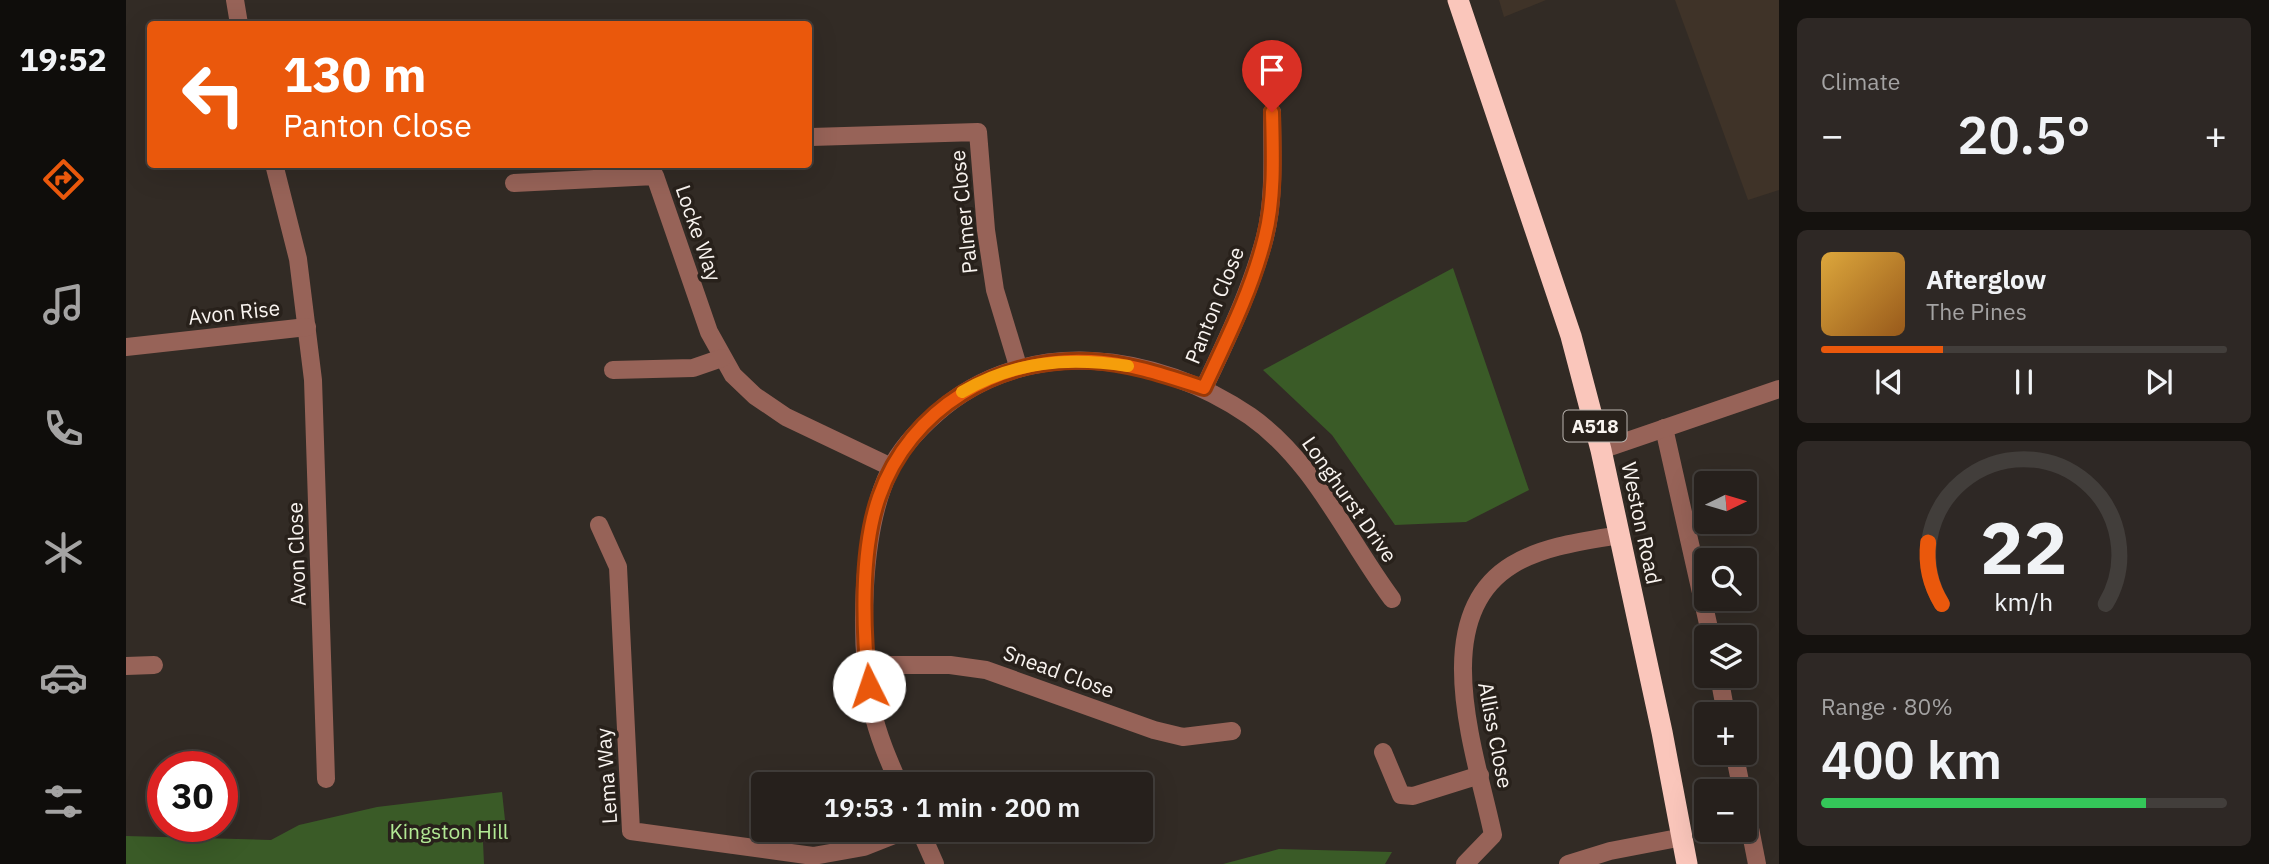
<!DOCTYPE html>
<meta charset="utf-8">
<style>
:root{--surface:#26201c;--page:#2e2825;--text:#f1f3f6;--muted:#a4a3a3;--line:#423e3b;--accent:#ea580c}
body{margin:0;font-family:"IBM Plex Sans",sans-serif;background:var(--page);color:var(--text);height:100vh;display:flex;flex-direction:column;font-size:26px;white-space:nowrap}
*{box-sizing:border-box;margin:0}
p{font-size:23px;color:var(--muted)}
.icon{flex:none;width:38px;height:38px;fill:none;stroke:currentColor;stroke-width:2;stroke-linecap:round;stroke-linejoin:round}
.map{position:relative;flex:1;overflow:hidden}
.drawer{display:flex;flex-direction:column;gap:18px;padding:18px;background:#15120f;width:490px}
.drawer>*{flex:none}
.guide{position:absolute;left:21px;top:21px;width:665px;height:147px;border-radius:7px;box-shadow:0 7px 28px #0002,0 0 0 2px var(--line);background:#ea580c;color:#fff;overflow:hidden}
.needle{width:46px;rotate:85deg}
.controls{position:absolute;left:1568px;top:471px;display:grid;gap:14px}
.controls a{display:grid;place-items:center;width:63px;height:63px;border-radius:7px;background:var(--surface);box-shadow:0 7px 28px #0002,0 0 0 2px var(--line);font-size:35px}
.speed{position:absolute;left:21px;top:751px;display:flex;gap:14px;font-size:35px;font-weight:700;text-align:center}
.speed>*{display:grid;place-content:center;width:91px;height:91px;border-radius:50%;background:var(--surface);box-shadow:0 7px 28px #0002,0 0 0 2px var(--line);line-height:1}
.speed .limit{border:10px solid #d22;background:#fff;color:#111}
.pin{position:absolute;display:grid;place-items:center;width:60px;height:60px;color:#fff;margin:-72px -30px;border-radius:50% 50% 50% 0;rotate:-45deg;box-shadow:0 0 7px #0007}
.pin .icon{rotate:45deg}
.me{position:absolute;width:77px;margin:-38px;rotate:356deg;stroke-linejoin:round;filter:drop-shadow(0 0 5px #0008)}
.turn{display:flex;align-items:center;gap:24px;height:147px;padding:0 21px;font-size:32px}
.turn .icon{width:91px;height:91px;stroke-width:2.5}
.turn b{display:block;font-size:49px;line-height:60px}
.big{font-size:52px;font-weight:600;line-height:1.1}
.drawer .card{flex:1;display:flex;flex-direction:column;justify-content:center;gap:10px;min-width:0;padding:0 24px;border-radius:10px;background:var(--page)}
.drawer .dial{align-items:center;gap:0}
.dial svg{height:182px;overflow:visible;fill:none;stroke:var(--line);stroke-width:7;stroke-linecap:round;text-anchor:middle}
.dial text{fill:var(--text);stroke:none}
.song{display:flex;align-items:center;gap:21px}
.cover{width:84px;height:84px;border-radius:10px;background:linear-gradient(135deg,hsl(40 70% 55%),hsl(30 70% 35%))}
.played{height:7px;border-radius:4px;background:linear-gradient(90deg,var(--accent) 30%,var(--line) 30%)}
.keys{display:flex;justify-content:space-around;direction:ltr}
.heat{display:flex;justify-content:space-between;align-items:center;font-size:38px;direction:ltr}
.charge{height:10px;border-radius:5px;background:linear-gradient(90deg,#34c759 80%,var(--line) 0)}
.trip{position:absolute;left:625px;top:772px;width:402px;height:70px;border-radius:7px;background:var(--surface);box-shadow:0 7px 28px #0002,0 0 0 2px var(--line);font-weight:600;line-height:70px;text-align:center}
main{display:flex;flex:1;min-height:0}
.tabs{display:flex;flex-direction:column;width:126px;justify-content:space-around;align-items:center;background:#0f0d0b;color:var(--muted)}
.tabs .icon{width:49px;height:49px}
.tabs .selected{color:var(--accent)}
.tabs b{font-size:32px;color:var(--text)}
.map>svg:first-child{display:block}
</style>
<main>
<nav class="tabs">
<b>19:52</b>
<svg class="icon selected" aria-label="directions" viewBox="0 0 24 24"><path d="M12 3l9 9-9 9-9-9zM9 14v-3h6M13 9l2 2-2 2"/></svg>
<svg class="icon" aria-label="music" viewBox="0 0 24 24"><path d="M9 18V5l10-2v13"/><circle cx="6" cy="18" r="3"/><circle cx="16" cy="16" r="3"/></svg>
<svg class="icon" aria-label="phone" viewBox="0 0 24 24"><path d="M5 4h4l2 5-3 2q2 4 5 5l2-3 5 2v4C11 20 4 13 5 4z"/></svg>
<svg class="icon" aria-label="climate" viewBox="0 0 24 24"><path d="M12 3v18M4 7l16 10M4 17L20 7"/></svg>
<svg class="icon" aria-label="car" viewBox="0 0 24 24"><path d="M5 17H2v-5l4-1 3-4h7l3 4 3 1v5h-3M9 17h6M6 11h13"/><circle cx="7" cy="17" r="2"/><circle cx="17" cy="17" r="2"/></svg>
<svg class="icon" aria-label="filters" viewBox="0 0 24 24"><path d="M4 7h16M4 17h16"/><circle cx="9" cy="7" r="2"/><circle cx="15" cy="17" r="2"/></svg>
</nav>
<div class="map">
<svg width="1653" height="864" viewBox="0 0 1653 864">
<rect width="100%" height="100%" fill="#322b25"/>
<g fill="#3f3328">
<polygon points="1373,0 1420,0 1378,17"/>
<polygon points="1549,0 1653,0 1653,190 1622,200"/>
</g>
<g fill="#3a5b27">
<polygon points="1327,268 1403,490 1340,522 1269,525 1206,435 1137,370"/>
<polygon points="376,792 379,820 356,821 358,864 0,864 0,836 145,840 173,825 251,807"/>
<polygon points="1153,849 1266,852 1259,864 1097,864"/>
</g>
<g fill="none" stroke-linecap="round" stroke-linejoin="round">
<g stroke="#976358" stroke-width="18">
<polyline points="109,0 113,24"/>
<polyline points="685,137 852,132 860,230 869,290 892,366"/>
<polyline points="148,164 172,259 187,380 200,779"/>
<polyline points="388,183 529,176 583,332 607,375 629,396 660,417 765,467"/>
<polyline points="0,347 181,327"/>
<polyline points="487,370 567,368 596,358"/>
<path d="M1078 388C1101 339 1125 290 1139 237 1149 197 1146 153 1146 112"/>
<polyline points="1538,428 1585,637"/>
<polyline points="1475,450 1653,389"/>
<polyline points="473,525 492,567 505,831 687,856 738,847 781,830"/>
<polyline points="741,665 824,665 860,670 1028,730 1057,737 1106,731"/>
<polyline points="0,666 28,665"/>
<polyline points="1593,676 1600,714"/>
<polyline points="1257,752 1275,795 1287,796 1354,775"/>
<polyline points="1608,752 1616,791"/>
<path d="M773 784C762 759 752 736 746 709 733 644 734 531 764 470 774 449 794 428 811 413 900 334 1031 352 1124 416 1188 461 1220 537 1266 599"/>
<polyline points="1619,803 1631,864"/>
<polyline points="794,830 809,864"/>
<path d="M1339 864 1367 835C1351 757 1299 618 1386 565 1417 546 1458 541 1494 535"/>
<polyline points="1442,864 1484,851 1557,837"/>
</g>
<polyline stroke="#fac6bb" stroke-width="21" points="1332,0 1445,336 1475,450 1536,732 1561,864"/>
</g>
<g fill="none" stroke-linecap="round" stroke-linejoin="round">
<g stroke="#983908" stroke-width="18">
<path id="route" d="M743 686C737 630 734 551 753 497 784 408 873 356 965 361 1004 363 1041 376 1078 388 1101 339 1126 290 1139 237 1149 197 1147 153 1146 112"/>
</g>
<use href="#route" stroke="#ea580c" stroke-width="12"/>
<path stroke="#f59e0b" stroke-width="12" d="M836 392C889 361 942 357 1002 366"/>
</g>
<g text-anchor="middle" dominant-baseline="central" stroke-width="7" stroke-linejoin="round" paint-order="stroke">
<rect fill="#28211b" stroke="#bab5b0" stroke-width="2" x="1437.5" y="410.5" width="63" height="31" rx="5"/>
<g font-size="19" font-weight="bold" fill="#f9f4f0">
<text x="1469" y="426">A518</text>
</g>
<g font-size="21" fill="#f9f4f0" stroke="#28211b">
<text transform="translate(837 212) rotate(-96)">Palmer Close</text>
<text transform="translate(573 233) rotate(71)">Locke Way</text>
<text transform="translate(1088 305) rotate(-68)">Panton Close</text>
<text transform="translate(108 312) rotate(-6)">Avon Rise</text>
<text transform="translate(1224 499) rotate(55)">Longhurst Drive</text>
<text transform="translate(1516 523) rotate(78)">Weston Road</text>
<text transform="translate(170 554) rotate(-92)">Avon Close</text>
<text transform="translate(933 671) rotate(20)">Snead Close</text>
<text transform="translate(1370 735) rotate(79)">Alliss Close</text>
<text transform="translate(480 776) rotate(-94)">Lema Way</text>
</g>
<g font-size="21" fill="#b2e994" stroke="#28211b">
<text x="323" y="831">Kingston Hill</text>
</g>
</g>
</svg>
<div class="controls">
<a><svg class="needle" viewBox="-14 -14 28 28"><path d="M0-13l5 13h-10z" fill="#e53935"/><path d="M0 13l5-13h-10z" fill="#a4a3a3"/></svg></a>
<a><svg class="icon" aria-label="search" viewBox="0 0 24 24"><circle cx="10" cy="10" r="6"/><path d="M15 15l6 6"/></svg></a>
<a><svg class="icon" aria-label="layers" viewBox="0 0 24 24"><path d="M12 4l9 5-9 5-9-5zM3 14l9 5 9-5"/></svg></a>
<a>+</a>
<a>−</a>
</div>
<div class="speed"><div class="limit">30</div></div>
<div class="pin" style="left:1146px;top:112px;background:#d93025"><svg class="icon" aria-label="arrive" viewBox="0 0 24 24"><path d="M6 21V4h12l-3 4 3 4H6"/></svg></div>
<svg class="me" style="left:743px;top:686px" viewBox="-20 -20 40 40"><circle r="19" fill="#fff"/><path d="M0-13L10 11 0 6-10 11z" fill="#ea580c"/></svg>
<div class="trip">19:53 · 1 min · 200 m</div>
<div class="guide">
<div class="turn"><svg class="icon" aria-label="left" viewBox="0 0 24 24"><path d="M17 20v-9H6M10 6l-5 5 5 5"/></svg><div><b>130 m</b>Panton Close</div></div>
</div>
</div>
<section class="drawer">
<div class="card"><p>Climate</p>
<div class="heat"><a>−</a><b class="big">20.5°</b><a>+</a></div>
</div>
<div class="card">
<div class="song"><i class="cover"></i><div><b>Afterglow</b><p>The Pines</p></div></div>
<div class="played"></div>
<div class="keys"><svg class="icon" aria-label="previous" viewBox="0 0 24 24"><path d="M18 5L8 12l10 7zM5 5v14"/></svg><svg class="icon" aria-label="pause" viewBox="0 0 24 24"><path d="M8 5v14M16 5v14"/></svg><svg class="icon" aria-label="next" viewBox="0 0 24 24"><path d="M6 5l10 7-10 7zM19 5v14"/></svg></div>
</div>
<div class="card dial"><svg viewBox="0 0 100 80">
<path d="M14 69A42 42 0 1 1 86 69"/>
<path d="M14 69A42 42 0 0 1 8 42" stroke="#ea580c"/>
<text x="50" y="56" font-size="32" font-weight="700">22</text>
<text x="50" y="72" font-size="11">km/h</text>
</svg></div>
<div class="card"><p>Range · 80%</p><b class="big">400 km</b><div class="charge"></div></div>
</section>
</main>
